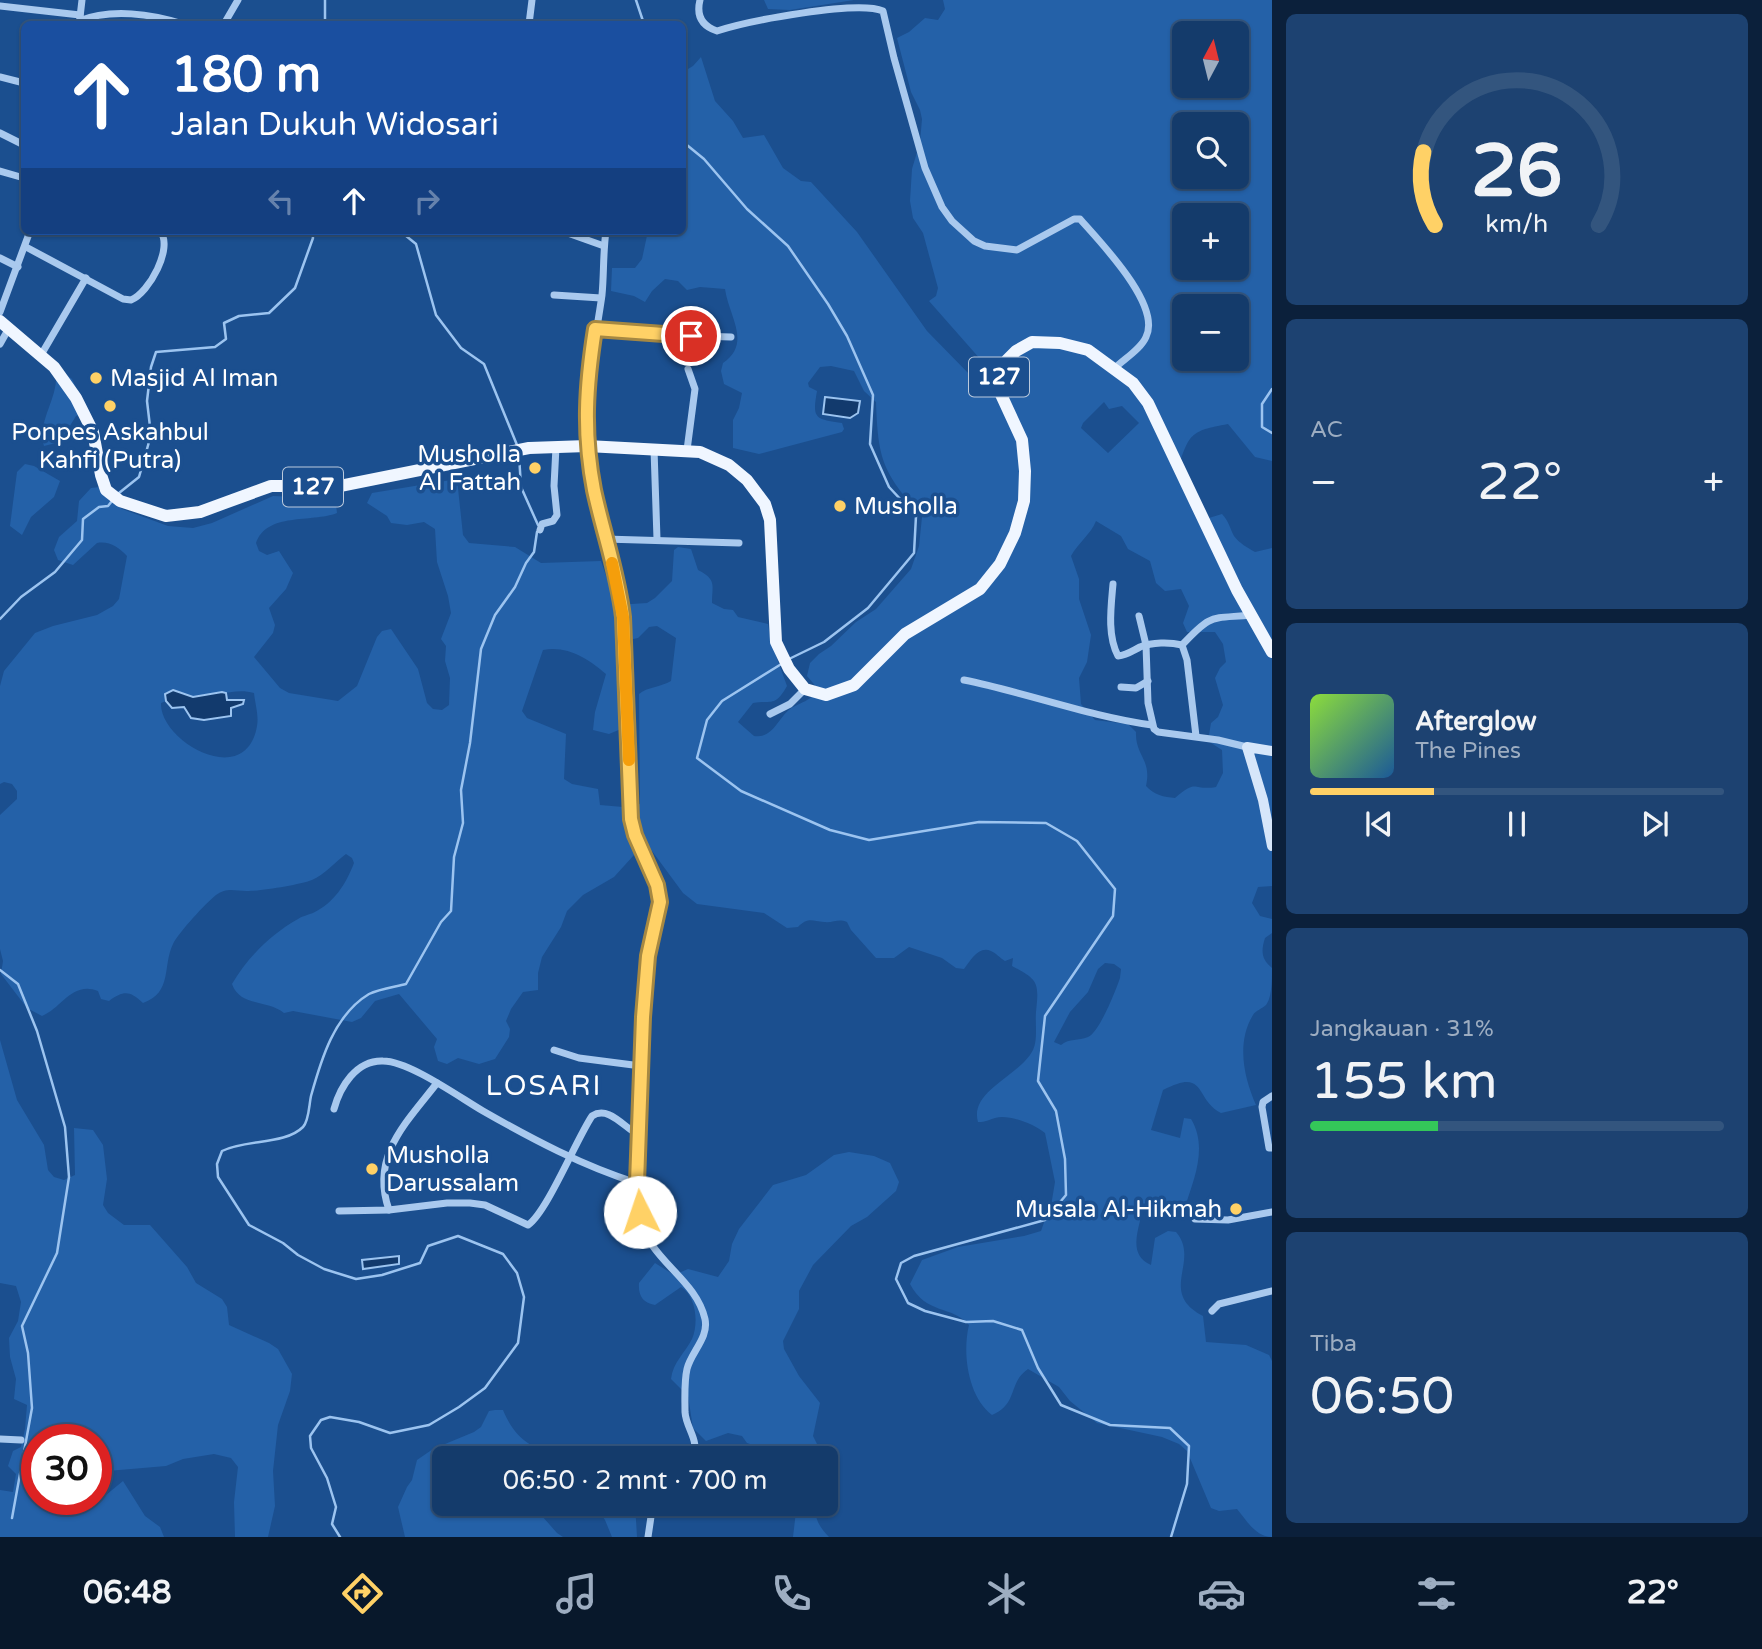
<!DOCTYPE html>
<html lang="id">
<meta charset="utf-8">
<style>
:root{--surface:#143b6b;--page:#1d4271;--text:#f1f3f6;--muted:#9dadc1;--line:#33557e;--accent:#ffd166}
body{margin:0;font-family:"Varela Round",sans-serif;background:var(--page);color:var(--text);height:100vh;display:flex;flex-direction:column;font-size:26px;white-space:nowrap}
*{box-sizing:border-box;margin:0}
p{font-size:23px;color:var(--muted)}
.icon{flex:none;width:38px;height:38px;fill:none;stroke:currentColor;stroke-width:2;stroke-linecap:round;stroke-linejoin:round}
.map{position:relative;flex:1;overflow:hidden}
.drawer{display:flex;flex-direction:column;gap:14px;padding:14px;background:#0b203b;width:490px}
.drawer>*{flex:none}
.top-card{position:absolute;left:21px;top:21px;width:665px;height:214px;border-radius:10px;box-shadow:0 2px 5px #0004,0 0 0 2px var(--line);background:#1a4fa0;color:#fff;overflow:hidden}
.needle{width:46px;rotate:7deg}
.tools{position:absolute;left:1172px;top:21px;display:grid;gap:14px}
.tools a{display:grid;place-items:center;width:77px;height:77px;border-radius:10px;background:var(--surface);box-shadow:0 2px 5px #0004,0 0 0 2px var(--line);font-size:35px}
.speed{position:absolute;left:21px;top:1424px;display:flex;gap:14px;font-size:35px;font-weight:700;text-align:center}
.speed>*{display:grid;place-content:center;width:91px;height:91px;border-radius:50%;background:var(--surface);box-shadow:0 2px 5px #0004,0 0 0 2px var(--line);line-height:1}
.speed .limit{border:10px solid #d22;background:#fff;color:#111}
.pin{position:absolute;display:grid;place-items:center;width:60px;height:60px;color:#fff;margin:-30px;border:4px solid #fff;border-radius:50%;box-shadow:0 2px 7px #0007}
.me{position:absolute;width:77px;margin:-38px;rotate:356deg;stroke-linejoin:round;filter:drop-shadow(0 0 5px #0008)}
.turn{display:flex;align-items:center;gap:24px;height:147px;padding:0 35px;font-size:32px}
.turn .icon{width:91px;height:91px;stroke-width:2.5}
.turn b{display:block;font-size:49px;line-height:60px}
.lanes{display:flex;align-items:center;height:66px;padding:0 35px;background:#0003;justify-content:center;gap:35px;direction:ltr}
.lanes .off{opacity:.35}
.big{font-size:52px;font-weight:600;line-height:1.1}
.drawer .widget{flex:1;display:flex;flex-direction:column;justify-content:center;gap:10px;min-width:0;padding:0 24px;border-radius:10px;background:var(--page)}
.drawer .dial{align-items:center;gap:0}
.dial svg{height:182px;overflow:visible;fill:none;stroke:var(--line);stroke-width:7;stroke-linecap:round;text-anchor:middle}
.dial text{fill:var(--text);stroke:none}
.song{display:flex;align-items:center;gap:21px}
.cover{width:84px;height:84px;border-radius:10px;background:linear-gradient(135deg,hsl(90 70% 55%),hsl(210 70% 35%))}
.played{height:7px;border-radius:4px;background:linear-gradient(90deg,var(--accent) 30%,var(--line) 30%)}
.keys{display:flex;justify-content:space-around;direction:ltr}
.heat{display:flex;justify-content:space-between;align-items:center;font-size:38px;direction:ltr}
.charge{height:10px;border-radius:5px;background:linear-gradient(90deg,#34c759 31%,var(--line) 0)}
.trip{position:absolute;left:432px;top:1446px;width:406px;height:70px;border-radius:10px;background:var(--surface);box-shadow:0 2px 5px #0004,0 0 0 2px var(--line);font-weight:600;line-height:70px;text-align:center}
.menu{display:flex;height:112px;justify-content:space-around;align-items:center;background:#08182b;color:var(--muted)}
.menu .icon{width:49px;height:49px}
.menu .current{color:var(--accent)}
.menu b{font-size:32px;color:var(--text)}
main{display:flex;flex:1;min-height:0}
.map>svg:first-child{display:block}
</style>
<main>
<div class="map">
<svg width="1272" height="1537" viewBox="0 0 1272 1537">
<rect width="100%" height="100%" fill="#1b4f8f"/>
<g fill="#2461a8" fill-rule="evenodd">
<polygon points="764,0 854,0 790,10 768,9"/>
<path d="M943 0H1272V461L1255 457 1228 424C1189 431 1189 434 1177 472L1199 521 1222 514C1229 521 1230 529 1234 536 1239 543 1248 548 1255 552L1272 548V886L1258 887 1252 903 1260 916 1272 919V933L1265 938C1261 951 1261 959 1272 968 1272 979 1272 998 1266 1005 1262 1009 1256 1010 1253 1015 1236 1043 1244 1078 1256 1105L1221 1113C1194 1099 1207 1067 1163 1090L1151 1130 1180 1138 1184 1118 1191 1119C1208 1147 1194 1179 1185 1207L1142 1212C1138 1232 1128 1255 1151 1265L1155 1238 1168 1231 1176 1232C1201 1261 1157 1292 1203 1316L1206 1342 1246 1345 1269 1355 1272 1361V1537C1256 1537 1247 1521 1237 1509L1219 1511 1211 1508 1187 1451 1179 1444 1162 1437 1097 1423 1070 1401 1059 1387 1028 1369C1007 1384 1019 1403 992 1415 968 1397 962 1353 969 1325 952 1305 926 1315 910 1284L922 1260 958 1247 1024 1236 1041 1231 1052 1200 1055 1182 1045 1133C1034 1124 1009 1114 995 1118 988 1120 986 1122 978 1122 969 1091 1020 1076 1033 1050 1038 1039 1035 1024 1036 1012 1039 983 1039 980 1012 966L1013 958 1005 961C1000 958 996 953 991 951 979 945 970 961 964 969L956 968 942 958 909 947 894 958H876L851 930 847 922C838 918 834 923 824 922 812 921 808 917 798 927L787 928 764 913 697 904 683 893 652 851 634 855 614 877 583 895 567 911 561 927 542 957 538 973V990L523 992 511 1009 506 1021 510 1029 509 1037 495 1059 479 1064 458 1058 447 1064 438 1061 434 1047 437 1039 399 994 375 1001 361 1018 352 1022 293 1011 284 1013C267 999 240 1007 232 984 247 958 271 934 298 919 302 916 308 915 313 913 334 903 346 884 354 863L352 858 346 854C335 862 324 875 312 880 299 885 261 891 247 891 235 891 227 887 216 895 206 903 179 932 173 944 162 967 173 992 143 1003 130 991 124 990 109 1001L101 999 98 991C72 981 62 1008 42 1016L27 1008 1 974 3 961 0 949V815L17 799V791L12 784 4 782 0 784V686L4 671 35 633 53 626 97 615 113 606 119 599 127 556C118 547 110 541 97 543L73 565 58 560 54 550 59 537 77 521 79 501 91 488 100 487 122 509 168 526 193 528 212 523 273 496 297 497 329 494 335 496 337 513C311 523 267 512 256 543L259 551 267 555 279 551 293 573 286 589 269 608 275 625 273 633 254 657 280 688 289 693 338 701 357 686 377 637 382 631 391 629 418 669 427 703 433 709 442 710 449 705 450 678 445 661 446 646 441 639 451 613 448 596 437 562 435 529 424 522 407 525 391 523 387 516 367 503 372 493 457 479 463 535 469 543 515 547 541 563 601 561 616 605 647 603 655 598 672 581 674 550 678 547 691 549 698 570C717 580 712 584 712 603L724 609 733 610 738 617 768 624 771 642 787 686C775 707 773 700 753 703L738 722 754 736C773 739 778 718 790 709 802 701 809 703 818 689L807 676 810 663 819 654 831 646 856 622 876 609 911 569 919 546 922 517C883 472 878 461 876 402L864 391 854 371 831 366 820 367 808 383 809 387 817 391C812 419 815 419 842 423L844 429 842 432 759 454 733 448V420L739 408 742 393 724 384 721 371 723 363C752 343 729 317 725 289L700 287 687 290 678 281 665 279 652 291 645 302 634 296 611 291 612 268H635L642 259 648 231H682V146L686 139 682 134 683 72 693 66 701 57 715 101 733 121 743 138 764 135 783 168 801 181 811 182 857 232 927 331 971 376 993 386 1006 377 981 360 929 301 936 296 938 288 923 233 913 218 910 201 912 169 920 142 922 119 920 110 911 92 897 38 909 32 925 18 938 20 945 9ZM1185 33H1237V86H1185ZM1185 124H1237V177H1185ZM1185 215H1237V268H1185ZM1185 306H1237V359H1185ZM1104 402 1109 409 1122 406 1139 423 1108 453 1081 428 1083 423ZM1096 521 1121 536 1128 549 1150 561 1156 583 1165 591 1181 589 1189 606 1183 623 1187 632H1215L1223 644 1226 662 1220 668 1215 678 1223 705 1218 717 1211 723 1208 741 1222 750 1223 773 1216 787C1192 791 1198 778 1175 798 1164 797 1154 795 1146 786 1152 759 1135 756 1136 732L1128 724 1095 720 1081 704 1079 678 1087 662 1091 635 1079 599V579L1071 556C1078 543 1091 534 1096 521ZM657 626 676 638 671 681C661 687 647 687 639 694L640 804 623 807 600 805 598 789 572 784 564 779 566 734 527 718 522 711 543 650C567 645 589 659 606 674L595 712 593 730 609 734 621 729 619 642 638 638 649 627ZM177 691C200 707 228 685 254 693 255 703 259 716 257 726 246 791 159 741 161 703L166 701 165 693ZM1105 963 1114 964 1121 969 1120 978C1116 990 1099 1033 1088 1037 1078 1041 1070 1038 1061 1045L1054 1042 1070 1012 1088 992 1098 969Z"/>
<path d="M64 373 72 379 88 413 76 416 60 442 44 446C37 424 55 402 56 380Z"/>
<polygon points="25,464 34,466 60,481 54,497 31,517 22,535 10,526 17,472"/>
<polygon points="0,1040 17,1100 44,1145 48,1170 54,1177 64,1180 75,1175 74,1128 93,1130 103,1145 107,1179 103,1205 108,1213 124,1225 150,1225 187,1267 196,1283 222,1299 227,1307 229,1325 269,1343 278,1349 292,1374 290,1391 278,1425 273,1471 275,1506 268,1537 235,1537 234,1502 238,1467 231,1458 214,1454 183,1459 166,1466 96,1472 96,1440 37,1440 37,1500 83,1500 86,1503 95,1504 123,1481 145,1516 160,1527 164,1537 0,1537 0,1490 13,1492 16,1474 8,1466 13,1451 21,1447 25,1429 27,1405 14,1399 16,1379 10,1357 9,1338 18,1321 21,1302 16,1286 0,1283"/>
<path d="M849 1152 874 1156 890 1163 899 1182 896 1191 867 1217 851 1226 813 1265 799 1291V1309L783 1341 784 1349 799 1376 820 1403 813 1436 824 1458 773 1457 762 1448 747 1443 742 1436 728 1433 706 1441 693 1428 688 1396 671 1379C673 1362 685 1353 692 1339 699 1323 696 1296 681 1287L655 1305C643 1303 638 1296 639 1283L655 1263 674 1275 688 1269 718 1277 729 1261 732 1244 739 1229 773 1185 806 1175 834 1155Z"/>
<path d="M495 1410H503C516 1441 531 1447 562 1458H444V1503H545L542 1516 557 1533 563 1537H405L398 1507 407 1487 412 1480 417 1460 433 1449 474 1432 481 1427 489 1411Z"/>
<polygon points="593,1503 635,1503 637,1537 612,1537 605,1520"/>
<path d="M797 1503H817C813 1518 819 1526 829 1537H793Z"/>
</g>
<g fill="#123a6d" stroke="#9cc4f0" stroke-width="2">
<polygon points="825,397 860,401 858,413 850,418 823,414"/>
<polygon points="173,690 193,697 222,692 226,693 227,700 244,700 243,704 231,708 231,716 204,720 191,718 184,707 172,708 166,701 165,694"/>
<polygon points="399,1256 399,1264 363,1269 362,1260"/>
</g>
<g fill="none" stroke-linecap="round" stroke-linejoin="round">
<g stroke="#9cc4f0" stroke-width="2.5">
<polyline points="636,0 644,24"/>
<polyline points="325,24 325,0"/>
<polyline points="682,141 704,159 747,209 788,246 828,304 847,336 873,395 870,444 889,487 916,516 914,553 868,608 824,642 789,659"/>
<polyline points="400,231 416,244 436,315 461,348 484,364 517,445"/>
<polyline points="1272,389 1262,404 1262,427 1272,433"/>
<polyline points="519,455 521,487 538,525"/>
<polyline points="119,493 139,477 151,435 147,401 151,367 156,352 215,347 226,339 224,323 239,316 269,313 295,288 313,238 312,231"/>
<polyline points="0,619 21,597 55,572 82,540 83,519 99,507 108,506 112,501"/>
<polyline points="783,663 722,701 707,720 697,758 741,791 830,830 869,840 979,822 1046,823 1077,841 1115,889 1113,916 1045,1016 1038,1081 1056,1111 1065,1159 1066,1195 1045,1220 914,1256 901,1263 896,1279 908,1303 925,1311 966,1322 993,1321 1022,1330 1038,1368 1061,1405 1110,1425 1170,1428 1189,1446 1187,1484 1171,1537"/>
<polyline points="0,970 18,984 37,1031 65,1127 69,1177 57,1253 22,1326 28,1353 32,1408 12,1518"/>
<path d="M340 1537 332 1524 336 1507 327 1478 311 1448 310 1436 321 1420 330 1417 359 1422 390 1433 429 1425 459 1407 485 1388 518 1343 524 1297 517 1273 503 1254 458 1236 428 1246 420 1263 382 1275 356 1279 324 1269 298 1255 283 1243 249 1225 218 1177 217 1164 222 1151C246 1139 285 1145 303 1127 309 1121 309 1105 311 1096 321 1060 334 1015 369 994 379 989 394 987 406 984L441 922 451 911 454 857 463 823 461 790 470 743 481 649 495 615 515 587 526 563 534 552 537 532"/>
</g>
<g stroke="#a9c9ee" stroke-width="7">
<path d="M700 0C696 16 702 26 717 31 748 21 857 0 883 11L894 58 925 168 942 207 952 221 974 241 985 246 1017 250 1074 219H1080C1100 242 1162 305 1146 337 1141 349 1124 359 1115 368"/>
<polyline points="0,6 80,15"/>
<polyline points="80,17 82,0"/>
<path d="M79 21C111 8 152 14 183 24"/>
<polyline points="224,24 238,0"/>
<polyline points="529,24 532,0"/>
<polyline points="0,77 24,83"/>
<polyline points="0,133 24,145"/>
<polyline points="0,171 24,178"/>
<polyline points="562,231 604,246"/>
<path d="M606 231C603 252 604 274 602 295 595 345 583 392 587 444 593 503 616 558 623 616L631 819 635 835 657 885 660 903 648 956 642 1052 638 1199C640 1216 643 1231 652 1245 669 1270 698 1288 705 1319 709 1338 691 1352 687 1369 684 1382 685 1398 685 1412 686 1429 701 1441 692 1458"/>
<path d="M26 247 123 299 131 300C149 293 174 247 160 231"/>
<polyline points="0,258 18,267"/>
<polyline points="554,295 601,298"/>
<polyline points="0,312 30,231"/>
<polyline points="595,329 664,335 731,337"/>
<polyline points="0,344 9,328"/>
<polyline points="41,355 86,278"/>
<polyline points="654,449 657,539"/>
<polyline points="687,450 695,389 688,369"/>
<polyline points="540,530 542,524 553,521 557,515 554,486 556,447"/>
<polyline points="605,539 739,543"/>
<path d="M1113 584C1111 607 1107 635 1118 656 1127 655 1132 651 1140 647 1152 642 1170 642 1182 645L1187 660 1196 736"/>
<polyline points="1139,616 1146,645 1148,703 1154,729 1158,732 1218,740 1247,747"/>
<path d="M1182 645C1212 613 1210 619 1251 615"/>
<path d="M964 680C1028 693 1088 716 1152 725"/>
<polyline points="1121,687 1136,688 1148,681"/>
<polyline points="770,714 790,704 805,689"/>
<polyline points="554,1050 579,1058 641,1066"/>
<polyline points="1272,1096 1263,1102 1262,1107 1269,1148 1272,1148"/>
<path d="M334 1109C340 1087 356 1060 383 1061 409 1061 459 1097 483 1111 532 1139 583 1166 637 1183"/>
<path d="M389 1210C370 1156 406 1123 437 1083"/>
<path d="M339 1211 389 1210 447 1203H470L485 1205 528 1225C547 1212 576 1140 592 1116 609 1105 624 1128 639 1135"/>
<polyline points="1195,1219 1228,1220 1272,1212"/>
<polyline points="1212,1311 1219,1304 1272,1291"/>
<polyline points="0,1439 21,1440"/>
<polyline points="648,1537 653,1503"/>
</g>
<polyline stroke="#d6e6fa" stroke-width="10" points="1272,751 1247,747 1263,800 1272,846"/>
<polyline stroke="#f0f6ff" stroke-width="12" points="0,321 54,367 76,398 93,432 101,475 106,490 120,501 166,516 200,512 271,486 340,486 529,448 587,446 700,452 729,465 747,480 765,504 770,520 776,642 789,669 805,689 826,695 854,685 905,634 980,589 1000,564 1015,533 1024,501 1025,471 1022,440 998,388 1000,374 1007,360 1016,351 1032,342 1060,343 1088,350 1133,383 1148,403 1237,590 1272,652"/>
</g>
<g fill="none" stroke-linecap="round" stroke-linejoin="round">
<g stroke="#a68842" stroke-width="18">
<path id="route" d="M640 1212 637 1183 643 1017 648 956 660 902 657 885 635 835 631 819 623 617C618 574 603 532 594 490 583 433 586 386 595 329L691 336"/>
</g>
<use href="#route" stroke="#ffd166" stroke-width="12"/>
<polyline stroke="#f59e0b" stroke-width="12" points="612,563 623,617 629,760"/>
</g>
<g fill="#ffd166" stroke="#1b4f8f" stroke-width="2.5">
<circle cx="96" cy="378" r="7"/>
<circle cx="110" cy="406" r="7"/>
<circle cx="535" cy="468" r="7"/>
<circle cx="840" cy="506" r="7"/>
<circle cx="372" cy="1169" r="7"/>
<circle cx="1236" cy="1209" r="7"/>
</g>
<g text-anchor="middle" dominant-baseline="central" stroke-width="7" stroke-linejoin="round" paint-order="stroke">
<g fill="#1b4f8f" stroke="#bbcadd" stroke-width="2">
<rect x="969" y="357.5" width="60" height="39" rx="5"/>
<rect x="283" y="467.5" width="60" height="39" rx="5"/>
</g>
<g font-size="23" font-weight="bold" fill="#fff">
<text x="999" y="377">127</text>
<text x="313" y="487">127</text>
</g>
<g font-size="24" fill="#fff" stroke="#1b4f8f" text-anchor="start">
<text x="110" y="378">Masjid Al Iman</text>
<text x="110" y="432" text-anchor="middle">Ponpes Askahbul<tspan x="110" dy="28">Kahfi (Putra)</tspan></text>
<text x="521" y="454" text-anchor="end">Musholla<tspan x="521" dy="28">Al Fattah</tspan></text>
<text x="854" y="506">Musholla</text>
<text x="386" y="1155">Musholla<tspan x="386" dy="28">Darussalam</tspan></text>
<text x="1222" y="1209" text-anchor="end">Musala Al-Hikmah</text>
</g>
<g font-size="28" letter-spacing="2" fill="#fff" stroke="#1b4f8f">
<text x="544" y="1086">LOSARI</text>
</g>
</g>
</svg>
<div class="tools">
<a><svg class="needle" viewBox="-14 -14 28 28"><path d="M0-13l5 13h-10z" fill="#e53935"/><path d="M0 13l5-13h-10z" fill="#9dadc1"/></svg></a>
<a><svg class="icon" aria-label="search" viewBox="0 0 24 24"><circle cx="10" cy="10" r="6"/><path d="M15 15l6 6"/></svg></a>
<a>+</a>
<a>−</a>
</div>
<div class="speed"><div class="limit">30</div></div>
<div class="pin" style="left:691px;top:336px;background:#d93025"><svg class="icon" aria-label="arrive" viewBox="0 0 24 24"><path d="M6 21V4h12l-3 4 3 4H6"/></svg></div>
<svg class="me" style="left:640px;top:1212px" viewBox="-20 -20 40 40"><circle r="19" fill="#fff"/><path d="M0-13L10 11 0 6-10 11z" fill="#ffd166"/></svg>
<div class="trip">06:50 · 2 mnt · 700 m</div>
<div class="top-card">
<div class="turn"><svg class="icon" aria-label="ahead" viewBox="0 0 24 24"><path d="M12 20V5M6 11l6-6 6 6"/></svg><div><b>180 m</b>Jalan Dukuh Widosari</div></div>
<div class="lanes"><svg class="icon off" aria-label="left" viewBox="0 0 24 24"><path d="M17 20v-9H6M10 6l-5 5 5 5"/></svg><svg class="icon" aria-label="ahead" viewBox="0 0 24 24"><path d="M12 20V5M6 11l6-6 6 6"/></svg><svg class="icon off" aria-label="right" viewBox="0 0 24 24"><path d="M7 20v-9h11M14 6l5 5-5 5"/></svg></div>
</div>
</div>
<section class="drawer">
<div class="widget dial"><svg viewBox="0 0 100 80">
<path d="M14 69A42 42 0 1 1 86 69"/>
<path d="M14 69A42 42 0 0 1 9 37" stroke="#ffd166"/>
<text x="50" y="56" font-size="32" font-weight="700">26</text>
<text x="50" y="72" font-size="11">km/h</text>
</svg></div>
<div class="widget"><p>AC</p>
<div class="heat"><a>−</a><b class="big">22°</b><a>+</a></div>
</div>
<div class="widget">
<div class="song"><i class="cover"></i><div><b>Afterglow</b><p>The Pines</p></div></div>
<div class="played"></div>
<div class="keys"><svg class="icon" aria-label="previous" viewBox="0 0 24 24"><path d="M18 5L8 12l10 7zM5 5v14"/></svg><svg class="icon" aria-label="pause" viewBox="0 0 24 24"><path d="M8 5v14M16 5v14"/></svg><svg class="icon" aria-label="next" viewBox="0 0 24 24"><path d="M6 5l10 7-10 7zM19 5v14"/></svg></div>
</div>
<div class="widget"><p>Jangkauan · 31%</p><b class="big">155 km</b><div class="charge"></div></div>
<div class="widget"><p>Tiba</p><b class="big">06:50</b></div>
</section>
</main>
<nav class="menu">
<b>06:48</b>
<svg class="icon current" aria-label="directions" viewBox="0 0 24 24"><path d="M12 3l9 9-9 9-9-9zM9 14v-3h6M13 9l2 2-2 2"/></svg>
<svg class="icon" aria-label="music" viewBox="0 0 24 24"><path d="M9 18V5l10-2v13"/><circle cx="6" cy="18" r="3"/><circle cx="16" cy="16" r="3"/></svg>
<svg class="icon" aria-label="phone" viewBox="0 0 24 24"><path d="M5 4h4l2 5-3 2q2 4 5 5l2-3 5 2v4C11 20 4 13 5 4z"/></svg>
<svg class="icon" aria-label="climate" viewBox="0 0 24 24"><path d="M12 3v18M4 7l16 10M4 17L20 7"/></svg>
<svg class="icon" aria-label="car" viewBox="0 0 24 24"><path d="M5 17H2v-5l4-1 3-4h7l3 4 3 1v5h-3M9 17h6M6 11h13"/><circle cx="7" cy="17" r="2"/><circle cx="17" cy="17" r="2"/></svg>
<svg class="icon" aria-label="filters" viewBox="0 0 24 24"><path d="M4 7h16M4 17h16"/><circle cx="9" cy="7" r="2"/><circle cx="15" cy="17" r="2"/></svg>
<b>22°</b>
</nav>
